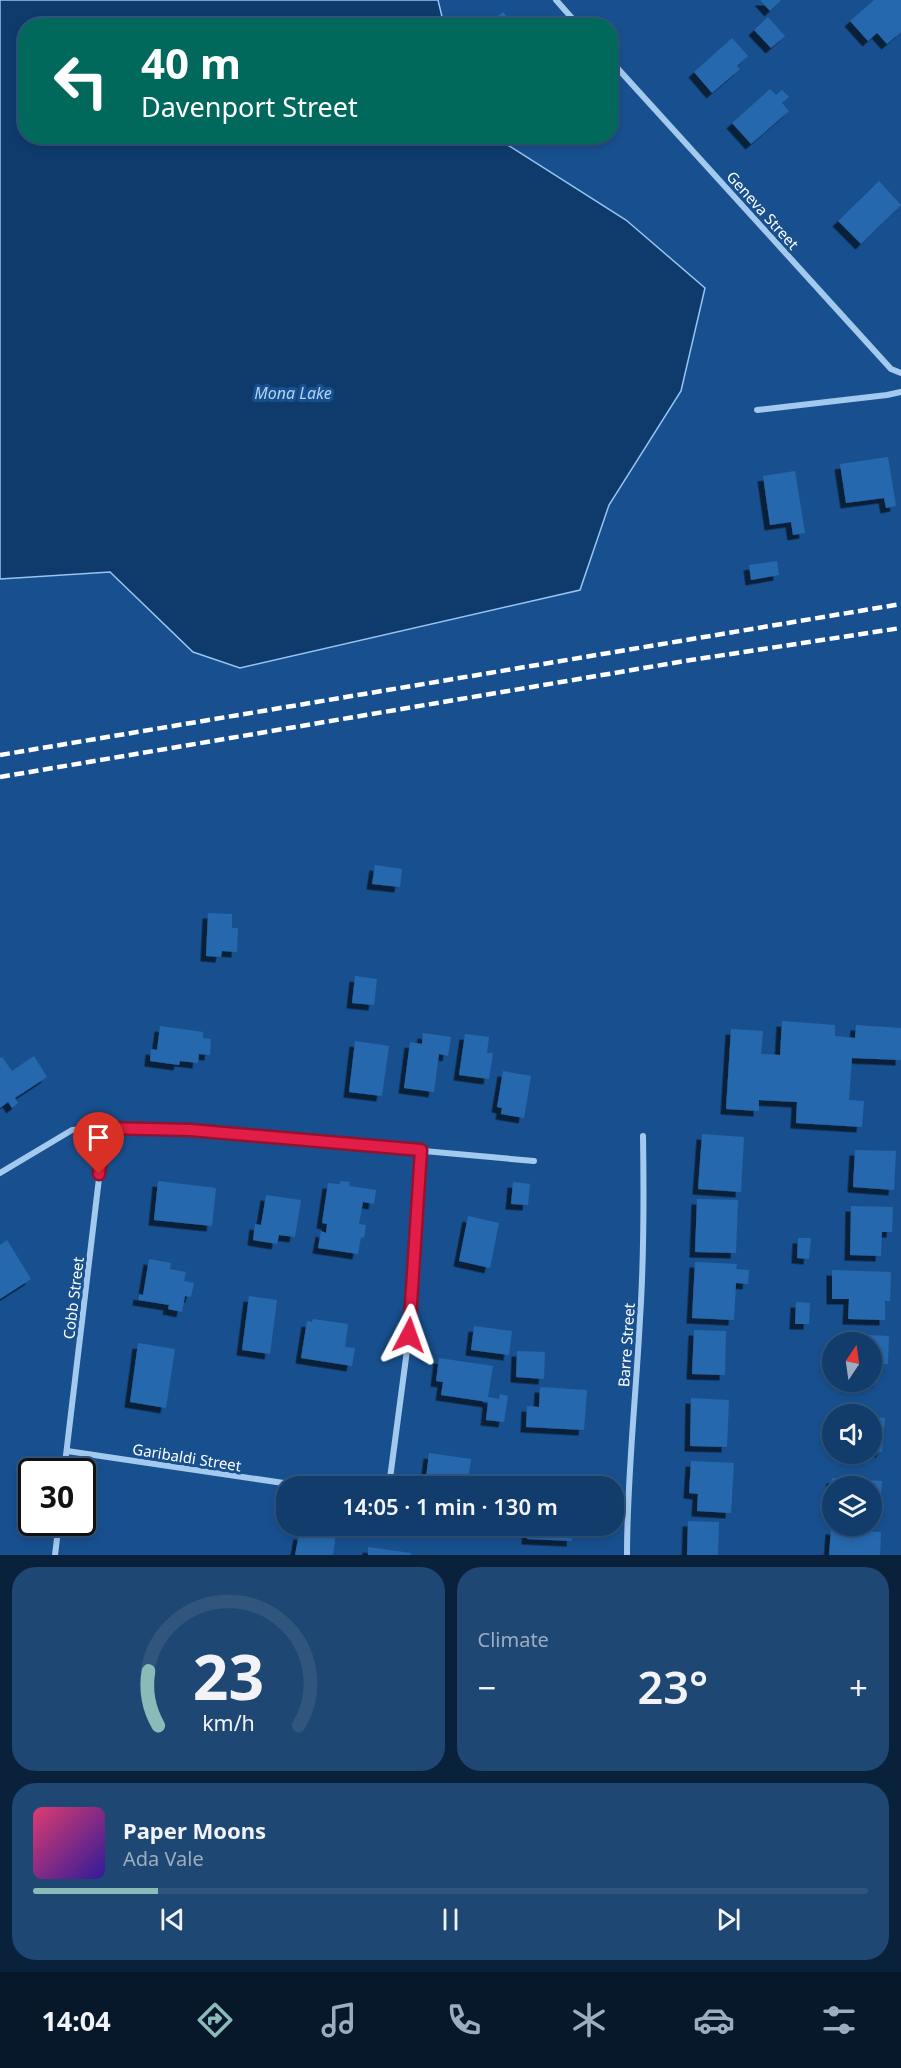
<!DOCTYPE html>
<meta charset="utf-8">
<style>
:root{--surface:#123c6b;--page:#1f4773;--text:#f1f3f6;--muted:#9cadc1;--line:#31567e;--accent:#8bbbb9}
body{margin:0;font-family:"Noto Sans",sans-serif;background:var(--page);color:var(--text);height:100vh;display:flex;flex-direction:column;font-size:22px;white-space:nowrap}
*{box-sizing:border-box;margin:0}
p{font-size:20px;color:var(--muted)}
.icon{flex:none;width:33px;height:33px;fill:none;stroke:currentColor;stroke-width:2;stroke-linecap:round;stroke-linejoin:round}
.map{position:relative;height:1555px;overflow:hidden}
.drawer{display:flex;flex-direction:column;gap:12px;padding:12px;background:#0a213b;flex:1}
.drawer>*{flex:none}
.hud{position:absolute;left:18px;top:18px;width:600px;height:126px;border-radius:24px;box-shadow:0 3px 9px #0003,0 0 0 2px var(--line);background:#00695c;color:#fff;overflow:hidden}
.needle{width:39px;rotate:13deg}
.tools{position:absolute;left:822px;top:1332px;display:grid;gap:12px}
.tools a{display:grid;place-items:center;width:60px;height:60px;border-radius:50%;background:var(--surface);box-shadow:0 3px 9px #0003,0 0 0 2px var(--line);font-size:30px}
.speed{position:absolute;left:18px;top:1458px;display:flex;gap:12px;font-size:30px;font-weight:700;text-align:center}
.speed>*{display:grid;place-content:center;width:78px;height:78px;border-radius:50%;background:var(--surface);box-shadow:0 3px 9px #0003,0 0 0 2px var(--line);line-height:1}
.speed .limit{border:3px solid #111;border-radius:9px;background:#fff;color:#111}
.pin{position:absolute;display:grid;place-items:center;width:51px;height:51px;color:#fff;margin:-62px -26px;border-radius:50% 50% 50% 0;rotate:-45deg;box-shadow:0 0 6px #0007}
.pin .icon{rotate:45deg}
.me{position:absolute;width:66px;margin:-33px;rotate:4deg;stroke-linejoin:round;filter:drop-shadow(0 0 4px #0008)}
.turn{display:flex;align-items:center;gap:21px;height:126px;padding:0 24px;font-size:27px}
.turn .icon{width:78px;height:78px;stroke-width:2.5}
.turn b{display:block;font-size:42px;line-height:51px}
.big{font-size:45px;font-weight:600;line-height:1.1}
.drawer .widget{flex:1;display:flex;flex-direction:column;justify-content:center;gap:9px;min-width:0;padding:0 21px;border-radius:24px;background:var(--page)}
.drawer .dial{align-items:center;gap:0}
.dial svg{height:156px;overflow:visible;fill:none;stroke:var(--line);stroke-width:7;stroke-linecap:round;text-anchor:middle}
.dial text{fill:var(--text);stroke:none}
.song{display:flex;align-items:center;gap:18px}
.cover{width:72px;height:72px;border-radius:9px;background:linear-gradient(135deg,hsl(340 70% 55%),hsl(250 70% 35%))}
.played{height:6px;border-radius:3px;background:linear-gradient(90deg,var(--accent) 15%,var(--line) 15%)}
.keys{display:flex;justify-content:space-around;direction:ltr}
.heat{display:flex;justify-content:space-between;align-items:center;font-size:33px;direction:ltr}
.drawer .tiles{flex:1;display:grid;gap:12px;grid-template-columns:1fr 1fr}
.widget:last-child{grid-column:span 2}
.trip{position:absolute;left:276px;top:1476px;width:348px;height:60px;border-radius:24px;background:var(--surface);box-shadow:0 3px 9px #0003,0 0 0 2px var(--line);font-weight:600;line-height:60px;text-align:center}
.tab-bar{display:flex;height:96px;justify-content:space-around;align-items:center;background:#07182b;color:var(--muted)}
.tab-bar .icon{width:42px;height:42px}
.tab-bar .active{color:var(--accent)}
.tab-bar b{font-size:27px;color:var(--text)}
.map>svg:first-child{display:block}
</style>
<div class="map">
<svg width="901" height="1555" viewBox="0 0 901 1555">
<defs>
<filter id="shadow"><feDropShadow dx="-5.5" dy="5.5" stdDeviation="0" flood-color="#0009"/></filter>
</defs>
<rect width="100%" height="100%" fill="#18508f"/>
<polygon fill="#0f3b6c" stroke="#97c4f2" stroke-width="1.5" points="0,0 438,0 444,25 26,26 26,136 495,137 626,220 705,288 681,391 609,505 580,590 240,668 193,652 110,572 0,579"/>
<g fill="#2668ad" filter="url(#shadow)">
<polygon points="760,0 781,0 770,11"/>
<polygon points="874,0 901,0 901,32 887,44 877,33 868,41 850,21"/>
<polygon points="503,12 515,26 486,26"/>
<polygon points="768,17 785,36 771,48 754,30"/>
<polygon points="732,38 748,56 737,66 740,69 712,93 694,72"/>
<polygon points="770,89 776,95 782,90 789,97 782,103 789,111 751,144 732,123"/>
<polygon points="879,181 901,205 861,244 838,221"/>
<polygon points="888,457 896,506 886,508 884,498 846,503 840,464"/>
<polygon points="795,471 805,533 793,535 791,522 770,525 763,476"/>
<polygon points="777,561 779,575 751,580 749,565"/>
<polygon points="375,865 402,869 400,887 372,884"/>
<polygon points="208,913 232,914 232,928 238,928 237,952 222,951 221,957 206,956"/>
<polygon points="355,976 377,979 374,1005 352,1003"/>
<polygon points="782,1021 835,1025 835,1036 855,1038 856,1025 901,1028 901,1060 852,1058 849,1100 864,1101 862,1127 796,1123 797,1102 759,1100 759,1111 726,1109 731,1029 763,1031 761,1054 780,1055"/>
<polygon points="160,1026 203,1032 203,1038 211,1039 210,1055 199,1054 198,1063 180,1061 179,1065 150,1061 151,1049 157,1050"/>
<polygon points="423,1033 451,1037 448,1056 439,1054 434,1092 404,1088 410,1042 422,1044"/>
<polygon points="465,1034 489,1037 487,1053 493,1053 489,1079 459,1075"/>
<polygon points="355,1041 389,1046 382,1096 349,1092"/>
<polygon points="34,1056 47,1077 15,1098 18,1103 12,1108 8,1102 0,1108 0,1058 2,1057 12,1071"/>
<polygon points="503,1071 531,1076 524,1118 501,1114 502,1108 497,1107"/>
<polygon points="702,1134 744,1137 741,1192 698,1189"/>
<polygon points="855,1150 896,1151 894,1190 853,1187"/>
<polygon points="158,1181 216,1188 212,1226 154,1220"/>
<polygon points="340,1181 350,1182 349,1186 376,1190 374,1204 363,1202 359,1224 366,1225 364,1238 361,1237 358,1254 318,1248 321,1231 326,1233 327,1224 322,1223 328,1183 340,1184"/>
<polygon points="513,1182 530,1184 528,1205 511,1204"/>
<polygon points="266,1195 301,1200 295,1237 279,1235 277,1244 253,1240 255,1224 261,1225"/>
<polygon points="697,1199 738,1200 736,1253 695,1252"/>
<polygon points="851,1206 893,1207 892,1232 882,1232 881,1256 850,1255"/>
<polygon points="468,1216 499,1223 490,1268 459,1261"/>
<polygon points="798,1238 811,1238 809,1259 797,1258"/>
<polygon points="7,1240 31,1279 0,1299 0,1245"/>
<polygon points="149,1259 171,1263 170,1269 186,1272 184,1281 194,1283 191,1297 185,1296 182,1312 168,1309 169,1305 138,1300 139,1294 143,1295"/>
<polygon points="695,1262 737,1264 736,1269 749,1270 748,1284 736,1283 734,1320 692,1318"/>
<polygon points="832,1270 891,1272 890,1301 885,1301 885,1320 848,1319 849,1299 832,1299"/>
<polygon points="249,1296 277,1300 270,1354 242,1350"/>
<polygon points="796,1302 810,1303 809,1324 795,1324"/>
<polygon points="313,1319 348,1324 345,1347 355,1348 352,1366 301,1358 307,1321 312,1322"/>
<polygon points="474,1326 512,1331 509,1355 471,1350"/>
<polygon points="694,1330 726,1331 725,1375 692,1374"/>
<polygon points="847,1334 889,1336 888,1364 878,1364 878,1382 872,1382 872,1342 847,1342"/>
<polygon points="138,1343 175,1349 166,1408 130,1402"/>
<polygon points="517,1351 545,1352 544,1379 516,1377"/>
<polygon points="439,1358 493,1366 488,1397 499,1399 500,1394 508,1396 504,1422 486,1420 488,1402 441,1395 443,1382 436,1381"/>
<polygon points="540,1387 587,1390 584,1430 526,1427 527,1406 539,1407"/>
<polygon points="691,1398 729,1400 727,1447 690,1446"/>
<polygon points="872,1417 885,1418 882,1452 872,1451"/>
<polygon points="429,1453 471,1459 468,1480 480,1482 479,1486 425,1486"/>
<polygon points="691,1461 734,1463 731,1513 697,1511 698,1494 689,1493"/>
<polygon points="832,1478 882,1481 879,1518 872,1517 872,1486 831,1486"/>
<polygon points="688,1521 719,1522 718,1555 687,1555"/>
<polygon points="528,1526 573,1526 572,1541 527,1539"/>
<polygon points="317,1529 336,1532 333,1555 295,1555 299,1534 316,1536"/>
<polygon points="831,1529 881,1532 880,1555 829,1555"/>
<polygon points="368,1547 411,1553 411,1555 368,1555"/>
</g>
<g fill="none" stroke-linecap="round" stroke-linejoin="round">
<g stroke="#a4c9ef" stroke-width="6">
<polyline points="556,0 579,26"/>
<polyline points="610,60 891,369 901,373"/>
<polyline points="757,410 887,395 901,392"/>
<polyline points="0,1173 72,1130 105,1128 190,1130 534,1161"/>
<polyline points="67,1451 304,1486"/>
<polyline points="64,1472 105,1128"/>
<polyline points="389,1486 409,1335 421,1150"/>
<polyline points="55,1555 59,1522"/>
<path d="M627 1555C627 1476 636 1397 640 1318 644 1258 644 1197 643 1136"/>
</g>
<g stroke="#fff" stroke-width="4.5" stroke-dasharray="10 4.5" stroke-linecap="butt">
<polyline points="0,755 901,604"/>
<polyline points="0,777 691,660 901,628"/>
</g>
</g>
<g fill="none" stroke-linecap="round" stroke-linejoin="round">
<g stroke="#92132f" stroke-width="15">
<polyline id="route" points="99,1174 105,1128 190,1130 421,1150 409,1335"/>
</g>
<use href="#route" stroke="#e11d48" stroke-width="10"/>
</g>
<g text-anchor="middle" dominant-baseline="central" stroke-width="6" stroke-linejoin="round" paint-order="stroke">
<g font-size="15" fill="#fff" stroke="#18508f">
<text transform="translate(763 210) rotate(48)">Geneva Street</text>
<text transform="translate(73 1298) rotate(-83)">Cobb Street</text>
<text transform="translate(626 1345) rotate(-86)">Barre Street</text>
<text transform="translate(187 1457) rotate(9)">Garibaldi Street</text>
</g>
<g font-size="16" font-style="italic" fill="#b0d3f6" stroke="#18508f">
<text x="293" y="393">Mona Lake</text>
</g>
</g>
</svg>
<div class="tools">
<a><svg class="needle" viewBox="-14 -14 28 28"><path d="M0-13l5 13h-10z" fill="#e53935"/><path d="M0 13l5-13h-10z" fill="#9cadc1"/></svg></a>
<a><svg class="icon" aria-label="sound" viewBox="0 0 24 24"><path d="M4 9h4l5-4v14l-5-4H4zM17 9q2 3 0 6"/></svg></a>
<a><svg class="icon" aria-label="layers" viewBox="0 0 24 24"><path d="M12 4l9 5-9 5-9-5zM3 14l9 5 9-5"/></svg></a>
</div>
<div class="speed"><div class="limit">30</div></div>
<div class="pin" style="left:99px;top:1174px;background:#d93025"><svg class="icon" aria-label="arrive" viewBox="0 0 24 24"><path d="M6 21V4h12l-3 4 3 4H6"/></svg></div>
<svg class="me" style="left:409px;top:1335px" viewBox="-20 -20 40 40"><path d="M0-17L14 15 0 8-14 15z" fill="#e11d48" stroke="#fff" stroke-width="4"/></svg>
<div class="trip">14:05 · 1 min · 130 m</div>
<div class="hud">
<div class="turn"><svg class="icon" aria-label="left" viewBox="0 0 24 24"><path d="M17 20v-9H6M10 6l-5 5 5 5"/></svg><div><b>40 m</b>Davenport Street</div></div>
</div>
</div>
<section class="drawer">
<div class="tiles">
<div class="widget dial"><svg viewBox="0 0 100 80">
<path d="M14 69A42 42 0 1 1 86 69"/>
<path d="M14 69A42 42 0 0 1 9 41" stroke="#8bbbb9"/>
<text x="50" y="56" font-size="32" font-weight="700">23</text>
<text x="50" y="72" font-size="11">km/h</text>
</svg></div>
<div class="widget"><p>Climate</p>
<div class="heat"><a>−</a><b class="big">23°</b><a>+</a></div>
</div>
<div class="widget">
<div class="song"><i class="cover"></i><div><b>Paper Moons</b><p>Ada Vale</p></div></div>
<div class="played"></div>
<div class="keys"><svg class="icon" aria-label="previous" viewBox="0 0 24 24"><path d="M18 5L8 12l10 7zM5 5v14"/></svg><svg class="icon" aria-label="pause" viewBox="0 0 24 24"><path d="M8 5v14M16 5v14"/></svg><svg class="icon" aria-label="next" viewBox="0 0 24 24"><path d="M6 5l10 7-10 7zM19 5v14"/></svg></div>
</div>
</div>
</section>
<nav class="tab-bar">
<b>14:04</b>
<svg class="icon active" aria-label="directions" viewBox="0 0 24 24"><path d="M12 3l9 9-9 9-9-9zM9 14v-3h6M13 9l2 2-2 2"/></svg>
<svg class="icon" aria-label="music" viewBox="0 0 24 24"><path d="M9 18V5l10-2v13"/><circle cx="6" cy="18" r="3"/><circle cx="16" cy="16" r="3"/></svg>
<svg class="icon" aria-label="phone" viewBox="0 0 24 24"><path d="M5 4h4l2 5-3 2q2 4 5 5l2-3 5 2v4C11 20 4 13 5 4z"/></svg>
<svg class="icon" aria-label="climate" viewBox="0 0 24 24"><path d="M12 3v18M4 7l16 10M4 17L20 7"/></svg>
<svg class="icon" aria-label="car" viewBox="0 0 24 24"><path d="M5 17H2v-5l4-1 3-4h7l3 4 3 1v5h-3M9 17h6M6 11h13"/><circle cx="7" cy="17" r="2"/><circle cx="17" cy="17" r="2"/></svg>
<svg class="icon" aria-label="filters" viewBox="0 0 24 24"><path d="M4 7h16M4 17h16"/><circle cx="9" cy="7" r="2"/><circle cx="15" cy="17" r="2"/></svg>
</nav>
